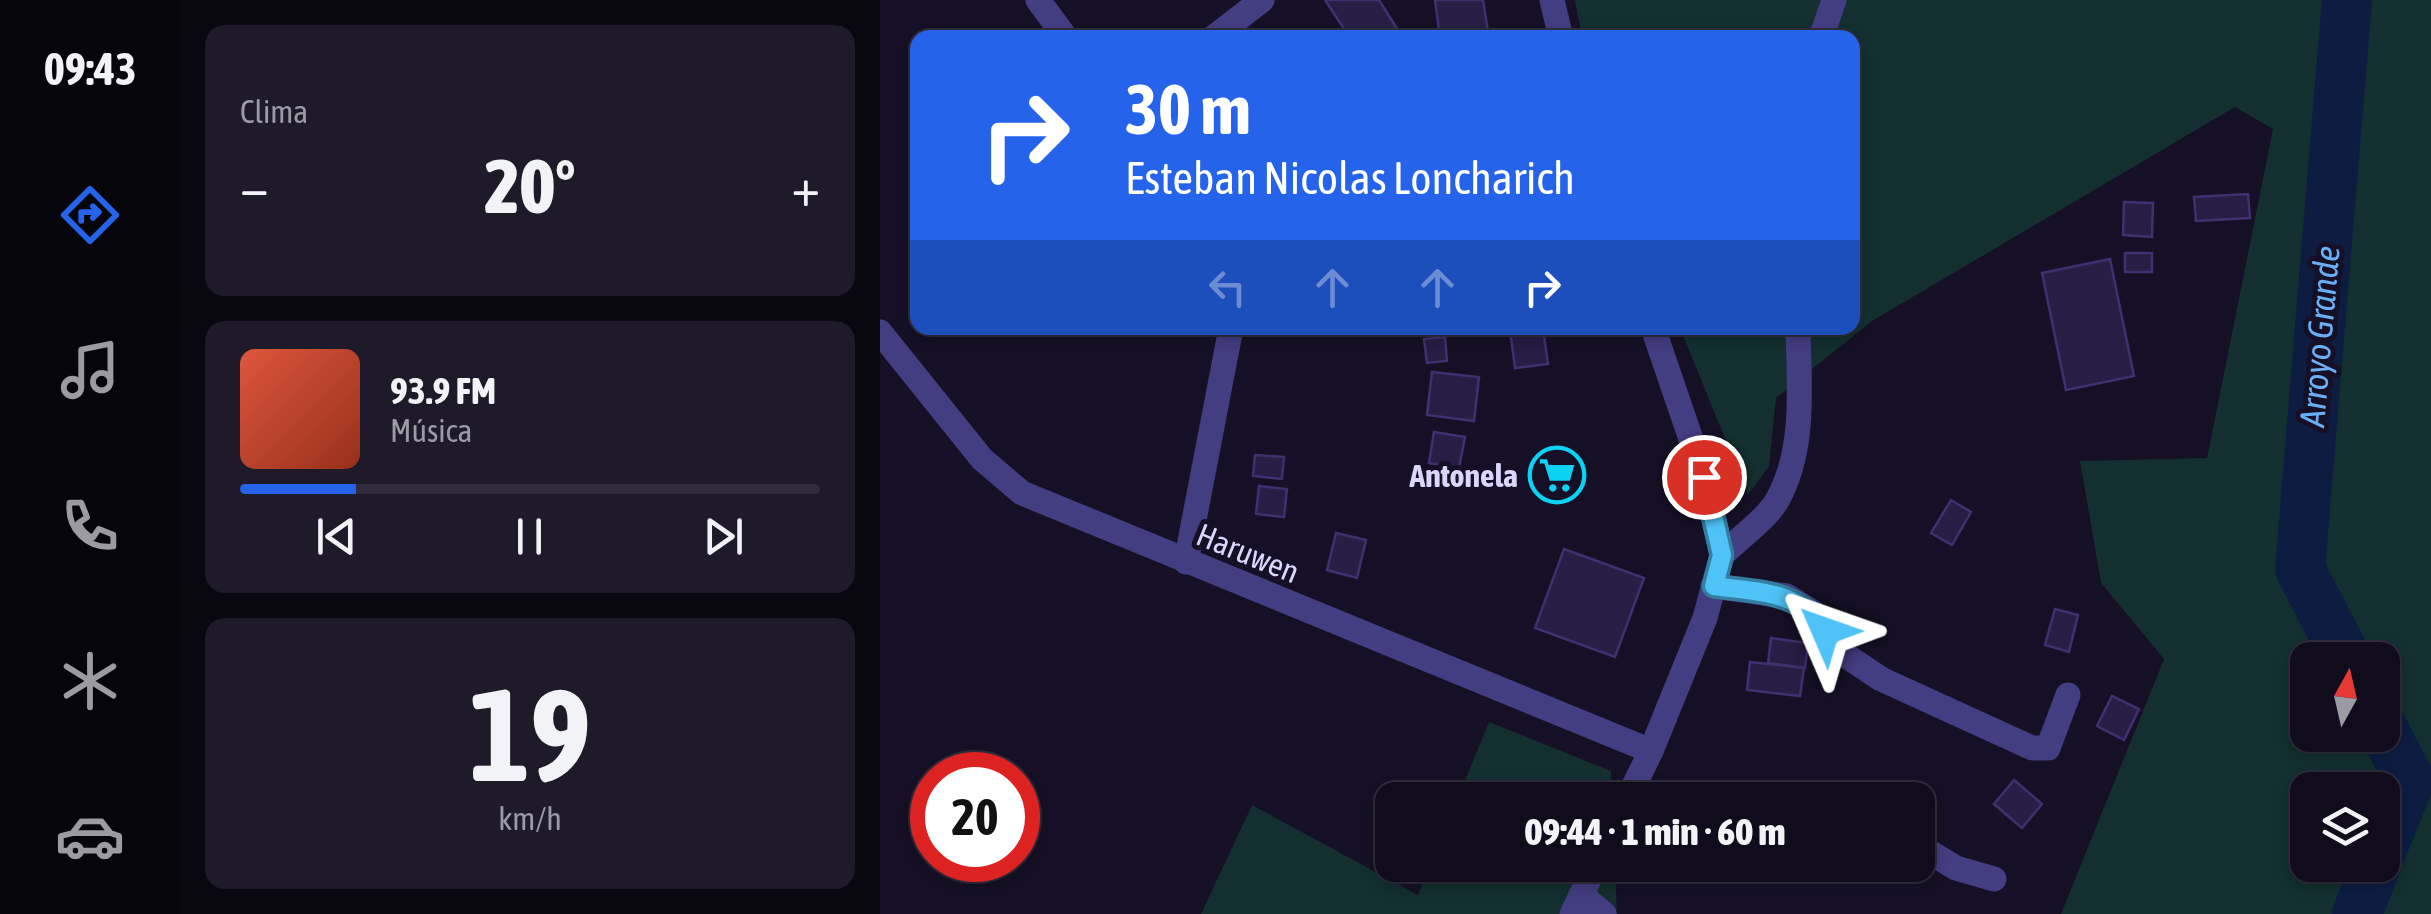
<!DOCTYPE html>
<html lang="es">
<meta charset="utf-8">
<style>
:root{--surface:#100c1c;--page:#1e1a29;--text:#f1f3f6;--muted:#9c9ba3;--line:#302c3b;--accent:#2563eb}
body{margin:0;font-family:"Asap Condensed",sans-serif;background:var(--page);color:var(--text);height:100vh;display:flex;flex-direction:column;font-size:38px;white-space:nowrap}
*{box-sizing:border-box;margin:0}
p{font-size:32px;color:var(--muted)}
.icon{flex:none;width:55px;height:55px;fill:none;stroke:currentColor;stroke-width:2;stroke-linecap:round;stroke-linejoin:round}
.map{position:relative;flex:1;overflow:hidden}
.details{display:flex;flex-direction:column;gap:25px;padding:25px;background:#09070f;width:700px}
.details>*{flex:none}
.banner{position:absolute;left:30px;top:30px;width:950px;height:305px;border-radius:20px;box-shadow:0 5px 15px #0003,0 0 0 2px var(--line);background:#2563eb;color:#fff;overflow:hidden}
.needle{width:65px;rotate:8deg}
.controls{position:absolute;left:1410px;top:642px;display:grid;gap:20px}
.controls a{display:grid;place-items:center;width:110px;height:110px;border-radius:20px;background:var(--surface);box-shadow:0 5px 15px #0003,0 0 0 2px var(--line);font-size:50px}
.speed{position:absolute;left:30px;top:752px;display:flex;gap:20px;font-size:50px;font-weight:700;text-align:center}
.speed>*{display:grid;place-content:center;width:130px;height:130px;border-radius:50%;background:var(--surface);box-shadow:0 5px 15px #0003,0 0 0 2px var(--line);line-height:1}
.speed .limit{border:15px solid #d22;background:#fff;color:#111}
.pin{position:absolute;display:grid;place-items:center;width:85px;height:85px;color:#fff;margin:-42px;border:5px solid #fff;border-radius:50%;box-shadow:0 2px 10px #0007}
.me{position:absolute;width:110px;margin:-55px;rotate:313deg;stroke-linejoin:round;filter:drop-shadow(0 0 8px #0008)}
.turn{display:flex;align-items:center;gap:35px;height:210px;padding:0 50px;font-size:45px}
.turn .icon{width:130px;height:130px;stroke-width:2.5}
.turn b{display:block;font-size:70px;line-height:85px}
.lanes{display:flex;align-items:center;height:95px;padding:0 50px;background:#0003;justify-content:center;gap:50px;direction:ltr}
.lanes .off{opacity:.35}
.big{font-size:75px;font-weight:800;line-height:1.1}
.details .tile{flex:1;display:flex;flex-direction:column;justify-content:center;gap:15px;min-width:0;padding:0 35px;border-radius:20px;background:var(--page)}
.details .dial{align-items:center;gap:0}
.dial b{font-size:130px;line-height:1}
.song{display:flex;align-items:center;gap:30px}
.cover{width:120px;height:120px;border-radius:15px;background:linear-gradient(135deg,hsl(10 70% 55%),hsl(10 70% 35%))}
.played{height:10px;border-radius:5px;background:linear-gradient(90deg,var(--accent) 20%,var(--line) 20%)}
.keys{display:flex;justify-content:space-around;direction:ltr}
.heat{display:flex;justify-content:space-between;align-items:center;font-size:55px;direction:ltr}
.trip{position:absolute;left:495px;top:782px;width:560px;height:100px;border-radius:20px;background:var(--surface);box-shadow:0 5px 15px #0003,0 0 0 2px var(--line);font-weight:800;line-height:100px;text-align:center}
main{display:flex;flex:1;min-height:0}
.dock{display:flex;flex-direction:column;width:180px;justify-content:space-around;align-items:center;background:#06050b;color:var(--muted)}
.dock .icon{width:70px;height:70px}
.dock .current{color:var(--accent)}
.dock b{font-size:45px;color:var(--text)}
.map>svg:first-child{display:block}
</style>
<main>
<nav class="dock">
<b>09:43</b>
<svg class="icon current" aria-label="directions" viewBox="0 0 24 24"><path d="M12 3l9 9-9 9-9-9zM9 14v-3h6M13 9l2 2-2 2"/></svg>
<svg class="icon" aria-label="music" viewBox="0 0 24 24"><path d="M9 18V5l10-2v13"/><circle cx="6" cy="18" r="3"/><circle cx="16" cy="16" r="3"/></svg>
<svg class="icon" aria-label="phone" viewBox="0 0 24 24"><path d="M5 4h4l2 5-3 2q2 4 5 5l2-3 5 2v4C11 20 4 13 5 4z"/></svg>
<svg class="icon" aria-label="climate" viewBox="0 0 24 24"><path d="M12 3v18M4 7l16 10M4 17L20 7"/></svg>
<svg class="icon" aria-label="car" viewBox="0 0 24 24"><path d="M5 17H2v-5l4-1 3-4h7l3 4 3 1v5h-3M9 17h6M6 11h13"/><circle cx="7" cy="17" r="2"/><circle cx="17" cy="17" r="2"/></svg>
</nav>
<section class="details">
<div class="tile"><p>Clima</p>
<div class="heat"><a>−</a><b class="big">20°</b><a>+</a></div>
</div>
<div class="tile">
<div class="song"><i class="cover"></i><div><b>93.9 FM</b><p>Música</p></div></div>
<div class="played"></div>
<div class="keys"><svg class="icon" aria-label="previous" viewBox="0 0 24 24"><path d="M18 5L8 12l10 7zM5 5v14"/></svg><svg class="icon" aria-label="pause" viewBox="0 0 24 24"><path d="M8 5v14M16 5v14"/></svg><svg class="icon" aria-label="next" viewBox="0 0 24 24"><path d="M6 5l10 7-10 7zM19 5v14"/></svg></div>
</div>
<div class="tile dial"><b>19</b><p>km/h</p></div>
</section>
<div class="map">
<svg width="1551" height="914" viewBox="0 0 1551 914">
<rect width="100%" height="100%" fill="#151025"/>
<g fill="#132f2f" fill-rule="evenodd">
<path d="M695 0H1551V914H1181L1284 659 1221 583 1200 461 1327 458 1393 129 1355 107 992 321 896 398 889 466 868 495 800 328H972V38L702 37ZM1428 660H1502V735H1428ZM1428 790H1502V865H1428Z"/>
<polygon points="609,722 731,771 732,800 577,800"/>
<polygon points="372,805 538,895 550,865 735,865 737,914 321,914"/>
</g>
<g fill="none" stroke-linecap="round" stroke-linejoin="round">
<g stroke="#0d1d42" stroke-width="50">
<polyline points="1467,0 1420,569 1467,660"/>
<polyline points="1502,727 1530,780 1502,849"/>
<polyline points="1477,914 1496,865"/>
</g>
</g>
<g fill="#271d45" stroke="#403070" stroke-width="2.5">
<polygon points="445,0 499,0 523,38 470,38"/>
<polygon points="555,0 603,0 609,38 560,38"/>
<polygon points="1368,194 1370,218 1316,221 1314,197"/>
<polygon points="1244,202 1273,203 1272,237 1243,235"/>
<rect x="1245" y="253" width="27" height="19"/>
<polygon points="1230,259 1254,376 1186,390 1162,273"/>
<polygon points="663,328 668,364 635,368 630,330"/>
<polygon points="565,337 567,361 547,363 544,339"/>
<polygon points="552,372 599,377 594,421 547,415"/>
<polygon points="554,432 585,437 579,468 549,463"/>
<polygon points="375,455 404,457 402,479 373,476"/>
<polygon points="379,486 407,489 404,517 376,514"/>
<polygon points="1071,500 1091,512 1072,545 1051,533"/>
<polygon points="456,533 486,540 477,578 447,570"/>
<polygon points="684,549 764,578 735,657 655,628"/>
<polygon points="1175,609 1198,615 1189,652 1165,645"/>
<polygon points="891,638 928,643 925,668 888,663"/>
<polygon points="870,662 924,668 920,696 867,690"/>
<polygon points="1232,696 1259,709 1244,740 1217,726"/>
<polygon points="1134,780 1162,804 1142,828 1114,804"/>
</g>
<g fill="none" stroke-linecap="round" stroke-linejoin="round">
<g stroke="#433d82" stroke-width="25">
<polyline points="158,0 186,38"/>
<polyline points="672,0 681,38"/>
<polyline points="333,38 382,0"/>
<polyline points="941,38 954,0"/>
<polyline points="0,332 102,459 142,493 771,751"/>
<path d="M842 555C859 538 887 519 898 499 926 447 919 384 918 328"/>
<polyline points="306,562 351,328"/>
<polyline points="833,586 907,596 934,613 956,649 1001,679 1152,748 1168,748 1188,695"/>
<polyline points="747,800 771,751 825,618 842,555 824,477 773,328"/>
<polyline points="802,800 932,793 969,800"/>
<polyline points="1038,845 1076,868 1114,879"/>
<polyline points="701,895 724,914"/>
<polyline points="692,914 716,865"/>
</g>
</g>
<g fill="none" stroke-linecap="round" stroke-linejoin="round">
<g stroke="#337fa1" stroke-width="25">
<path id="route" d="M824 477 842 555 834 586C877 592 920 590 945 631"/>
</g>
<use href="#route" stroke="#4fc3f7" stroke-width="18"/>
</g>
<defs>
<g id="supermarket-ring" transform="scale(2.875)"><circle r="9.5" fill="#151025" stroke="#0bd2f4" stroke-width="1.5"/><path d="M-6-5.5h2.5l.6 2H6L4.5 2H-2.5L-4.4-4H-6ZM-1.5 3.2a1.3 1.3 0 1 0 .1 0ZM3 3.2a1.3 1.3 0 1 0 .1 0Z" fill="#0bd2f4"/></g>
</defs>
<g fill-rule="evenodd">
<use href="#supermarket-ring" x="677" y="475"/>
</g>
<g text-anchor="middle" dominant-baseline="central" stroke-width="10" stroke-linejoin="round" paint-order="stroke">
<g font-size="32" font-weight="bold" fill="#dcd6fd" stroke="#151025" text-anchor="end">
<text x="638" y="475">Antonela</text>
</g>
<g font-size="32" fill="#dcd6fd" stroke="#151025">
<text transform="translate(368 553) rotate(22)">Haruwen</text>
</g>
<g font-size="35" font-style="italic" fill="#69aff8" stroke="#151025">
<text transform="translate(1439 336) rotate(-85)">Arroyo Grande</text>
</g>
</g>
</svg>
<div class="controls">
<a><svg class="needle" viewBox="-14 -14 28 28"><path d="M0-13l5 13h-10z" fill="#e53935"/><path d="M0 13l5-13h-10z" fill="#9c9ba3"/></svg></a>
<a><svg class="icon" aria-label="layers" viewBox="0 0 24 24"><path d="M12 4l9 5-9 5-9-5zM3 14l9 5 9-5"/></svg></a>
</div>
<div class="speed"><div class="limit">20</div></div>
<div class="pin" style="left:824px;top:477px;background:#d93025"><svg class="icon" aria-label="arrive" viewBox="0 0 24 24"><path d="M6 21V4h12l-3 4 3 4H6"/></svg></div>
<svg class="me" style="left:945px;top:631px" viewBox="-20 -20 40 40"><path d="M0-17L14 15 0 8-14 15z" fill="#4fc3f7" stroke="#fff" stroke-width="4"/></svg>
<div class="trip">09:44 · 1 min · 60 m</div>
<div class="banner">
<div class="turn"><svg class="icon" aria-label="right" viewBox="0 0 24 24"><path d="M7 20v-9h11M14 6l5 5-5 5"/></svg><div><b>30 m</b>Esteban Nicolas Loncharich</div></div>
<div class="lanes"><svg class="icon off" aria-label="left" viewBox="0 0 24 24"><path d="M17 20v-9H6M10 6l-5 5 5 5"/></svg><svg class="icon off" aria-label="ahead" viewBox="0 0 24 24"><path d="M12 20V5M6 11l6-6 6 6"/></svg><svg class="icon off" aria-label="ahead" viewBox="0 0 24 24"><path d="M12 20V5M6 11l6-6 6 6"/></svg><svg class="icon" aria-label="right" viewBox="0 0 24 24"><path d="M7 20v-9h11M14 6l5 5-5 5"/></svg></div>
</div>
</div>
</main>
